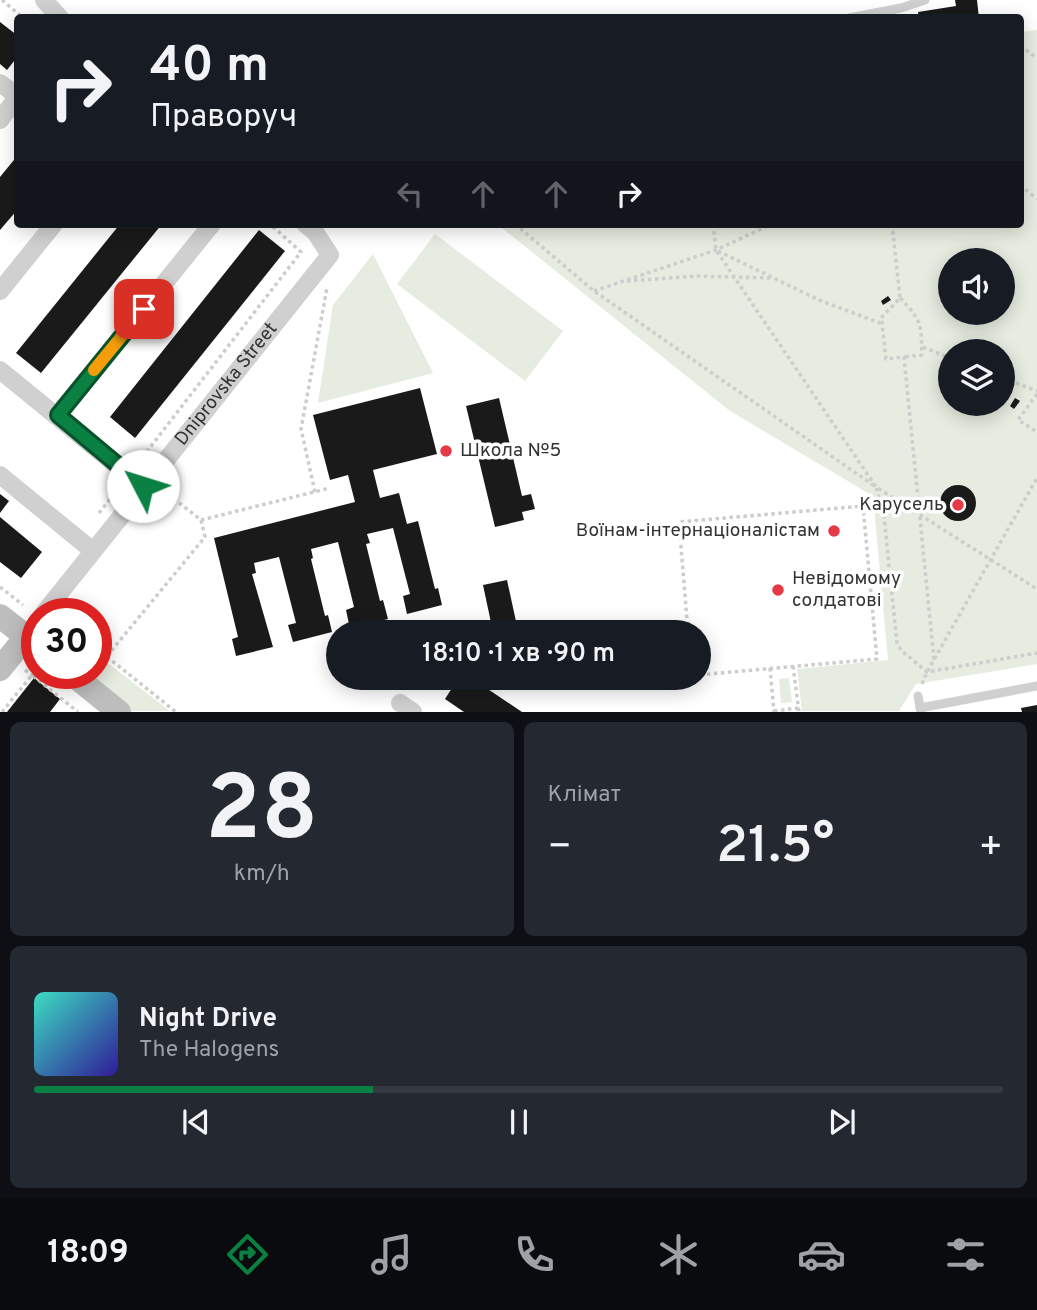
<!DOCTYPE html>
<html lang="uk">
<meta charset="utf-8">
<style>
:root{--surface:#171b24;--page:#242831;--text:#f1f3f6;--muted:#9ea1a6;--line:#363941;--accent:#0b8043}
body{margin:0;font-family:Overpass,sans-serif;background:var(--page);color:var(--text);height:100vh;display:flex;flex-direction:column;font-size:26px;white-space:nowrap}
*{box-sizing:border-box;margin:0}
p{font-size:23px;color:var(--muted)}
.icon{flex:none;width:38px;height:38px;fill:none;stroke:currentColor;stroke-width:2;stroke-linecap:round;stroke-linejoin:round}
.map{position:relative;height:712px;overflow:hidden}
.sheet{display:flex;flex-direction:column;gap:10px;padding:10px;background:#0d0f14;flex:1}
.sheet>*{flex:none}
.hud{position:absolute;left:14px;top:14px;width:1010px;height:214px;border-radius:7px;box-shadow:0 4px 18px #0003;background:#171b24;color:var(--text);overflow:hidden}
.tools{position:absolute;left:938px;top:248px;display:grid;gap:14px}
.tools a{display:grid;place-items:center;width:77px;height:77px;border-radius:50%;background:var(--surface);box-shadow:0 4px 18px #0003;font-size:35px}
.speed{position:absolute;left:21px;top:598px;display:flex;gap:14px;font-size:35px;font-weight:700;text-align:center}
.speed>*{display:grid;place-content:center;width:91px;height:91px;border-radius:50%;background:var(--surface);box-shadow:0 4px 18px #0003;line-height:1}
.speed .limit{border:10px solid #d22;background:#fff;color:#111}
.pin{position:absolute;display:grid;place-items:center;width:60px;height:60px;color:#fff;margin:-30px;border-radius:14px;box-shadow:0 4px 10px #0006}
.me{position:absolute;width:77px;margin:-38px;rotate:310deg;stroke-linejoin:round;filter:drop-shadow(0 0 5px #0008)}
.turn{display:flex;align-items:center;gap:24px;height:147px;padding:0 21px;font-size:32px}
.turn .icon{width:91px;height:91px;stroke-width:2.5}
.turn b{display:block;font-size:49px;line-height:60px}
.lanes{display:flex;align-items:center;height:66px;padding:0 21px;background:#0003;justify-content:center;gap:35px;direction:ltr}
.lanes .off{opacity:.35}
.big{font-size:52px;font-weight:600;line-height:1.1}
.sheet .card{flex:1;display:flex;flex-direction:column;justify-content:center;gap:10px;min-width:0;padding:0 24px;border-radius:10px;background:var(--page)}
.sheet .dial{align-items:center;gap:0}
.dial b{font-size:91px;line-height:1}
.song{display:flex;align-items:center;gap:21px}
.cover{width:84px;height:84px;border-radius:10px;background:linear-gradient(135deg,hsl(170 70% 55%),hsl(250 70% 35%))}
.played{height:7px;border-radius:4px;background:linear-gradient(90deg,var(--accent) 35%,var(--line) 35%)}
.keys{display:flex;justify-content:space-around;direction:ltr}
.heat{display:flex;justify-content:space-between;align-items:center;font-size:38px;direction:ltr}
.sheet .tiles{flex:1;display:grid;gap:10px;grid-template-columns:1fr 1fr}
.card:last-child{grid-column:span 2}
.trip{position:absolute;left:326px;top:620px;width:385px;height:70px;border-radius:35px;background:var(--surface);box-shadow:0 4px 18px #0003;font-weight:600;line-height:70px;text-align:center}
.tab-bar{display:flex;height:112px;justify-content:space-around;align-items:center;background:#090b0e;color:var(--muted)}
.tab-bar .icon{width:49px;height:49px}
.tab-bar .active{color:var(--accent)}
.tab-bar b{font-size:32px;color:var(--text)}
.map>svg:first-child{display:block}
</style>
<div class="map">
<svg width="1037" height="712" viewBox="0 0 1037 712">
<rect width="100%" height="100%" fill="#fff"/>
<g fill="#e6ecdf" fill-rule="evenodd">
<path d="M1037 30V664L916 684 899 711H802L797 669 888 660 873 496 730 411 497 224H1020V32ZM950 261H1003V313H950ZM950 352H1003V404H950Z"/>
<polygon points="435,234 563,331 525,381 397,284"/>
<polygon points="373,254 433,373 318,403 333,305"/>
<polygon points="96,654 170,711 131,711 84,674 96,674"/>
<polygon points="789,678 792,702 781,703 779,679"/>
</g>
<g fill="#1a1a1a">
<polygon points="955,0 977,0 979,18 919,18 918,12 956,6"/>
<polygon points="0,22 18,36 18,56 7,70 0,64"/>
<polygon points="18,155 18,209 0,230 0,177"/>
<polygon points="120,224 162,224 41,373 16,353"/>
<polygon points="259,230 285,251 135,438 110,417"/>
<polygon points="888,296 891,300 883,305 881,301"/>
<polygon points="420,388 437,454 373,470 380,498 399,493 407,524 418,521 435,589 438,588 442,605 407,614 403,596 410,594 393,528 367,534 370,543 366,544 380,601 383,600 388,619 350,629 346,610 354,607 338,542 311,549 313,558 311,559 325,616 328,615 332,632 293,642 288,625 296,623 279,557 254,563 256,573 252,574 273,647 236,656 232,639 238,637 214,538 355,502 348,475 330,480 313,415"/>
<polygon points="499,398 522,496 531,494 535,509 522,512 524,520 495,527 466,406"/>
<polygon points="1015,398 1020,401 1014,409 1010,406"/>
<circle cx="958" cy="503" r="18"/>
<polygon points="0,494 9,501 0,513"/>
<polygon points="0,517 42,552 21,578 0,562"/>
<polygon points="507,580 517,626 493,632 483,585"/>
<polygon points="459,677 470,677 522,712 464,712 445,699"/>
<polygon points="34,678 60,699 50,712 7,712"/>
<polygon points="1037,705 1037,712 1022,712 1021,708"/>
</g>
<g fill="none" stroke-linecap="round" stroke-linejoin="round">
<g stroke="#cdcdcd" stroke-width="3.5" stroke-dasharray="3.5 3.5" stroke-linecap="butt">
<polyline points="2,0 23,18"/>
<polyline points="1020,46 1037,58"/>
<polyline points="1020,185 1037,199"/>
<polyline points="515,224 594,291 876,487 884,516 897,643 902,651 927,672 1037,653"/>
<polyline points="713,224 716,250 876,487 1037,589"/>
<polyline points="892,224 900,298 881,318 882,323 886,359 904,357 934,660"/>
<polyline points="718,251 819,300 880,323"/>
<polyline points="627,281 696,276 770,278"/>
<polyline points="594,291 716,250 772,224"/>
<path d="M900 298C922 321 921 323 922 355L904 357"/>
<polyline points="923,347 950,358"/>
<polyline points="1003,378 1037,391"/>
<polyline points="1037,394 1018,420 1037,432"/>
<polyline points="138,463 301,252 270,224"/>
<polyline points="315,492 301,429 327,288"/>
<polyline points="99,513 118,489"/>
<polyline points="201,520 330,488"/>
<polyline points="0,587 23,605"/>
<polyline points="688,632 679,522 863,506 877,659 698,675"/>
<polyline points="96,648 176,712"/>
<polyline points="107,656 205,537 201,520 164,491"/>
<polyline points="793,666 799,712"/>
<polyline points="770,668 774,712"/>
<polyline points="25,670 32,675 37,668"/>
<polyline points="922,684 927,672 1037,478"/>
<polyline points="774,711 798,708"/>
<polyline points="2,712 32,675 78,712"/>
</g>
<g stroke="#d0d0d0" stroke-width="9">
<polyline points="849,18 901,8 925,0"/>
<polyline points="918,696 921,712"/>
<polyline points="920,708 1037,686"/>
</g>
<g stroke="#d0d0d0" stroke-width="18">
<polyline points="44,0 60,18"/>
<polyline points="0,83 17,96"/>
<polyline points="0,120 18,96"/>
<polyline points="0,291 54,224"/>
<polyline points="0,370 143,487"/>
<polyline points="58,415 212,224"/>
<polyline points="0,475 93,551"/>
<path id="s1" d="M43 614 330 255 315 232 305 224"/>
<polyline points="400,703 413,712"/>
</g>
<g stroke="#bdbdbd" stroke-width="24">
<polyline points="0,616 37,645"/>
<polyline points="0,669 26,637"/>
<polyline points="72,674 119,712"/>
</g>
</g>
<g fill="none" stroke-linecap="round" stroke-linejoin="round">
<g stroke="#07532c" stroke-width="18">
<polyline id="route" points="143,486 58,415 144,309"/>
</g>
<use href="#route" stroke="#0b8043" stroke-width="12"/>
<polyline stroke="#f59e0b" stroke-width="12" points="94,370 126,331"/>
</g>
<g fill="#e63946" stroke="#fff" stroke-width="2.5">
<circle cx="446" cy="451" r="7"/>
<circle cx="958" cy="505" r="7"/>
<circle cx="834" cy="531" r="7"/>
<circle cx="778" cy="590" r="7"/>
</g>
<g text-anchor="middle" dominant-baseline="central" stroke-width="7" stroke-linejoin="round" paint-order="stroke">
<g font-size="19" fill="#333" stroke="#fff">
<text stroke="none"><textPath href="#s1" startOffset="294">Dniprovska Street</textPath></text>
</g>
<g font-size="19" fill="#333" stroke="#fff" text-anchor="start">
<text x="460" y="451">Школа №5</text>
<text x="944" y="505" text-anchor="end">Карусель</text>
<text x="820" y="531" text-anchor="end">Воїнам-інтернаціоналістам</text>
<text x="792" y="579">Невідомому<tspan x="792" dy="22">солдатові</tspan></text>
</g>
</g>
</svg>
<div class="tools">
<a><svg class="icon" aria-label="sound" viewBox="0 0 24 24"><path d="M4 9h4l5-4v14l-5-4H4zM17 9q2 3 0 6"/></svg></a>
<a><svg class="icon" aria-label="layers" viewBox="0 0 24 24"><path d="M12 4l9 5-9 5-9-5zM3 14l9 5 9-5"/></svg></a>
</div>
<div class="speed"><div class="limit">30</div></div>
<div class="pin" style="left:144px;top:309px;background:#d93025"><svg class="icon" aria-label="arrive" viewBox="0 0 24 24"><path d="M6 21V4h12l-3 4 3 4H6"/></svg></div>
<svg class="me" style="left:143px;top:486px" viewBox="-20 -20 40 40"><circle r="19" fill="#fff"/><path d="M0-13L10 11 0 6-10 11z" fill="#0b8043"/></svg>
<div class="trip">18:10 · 1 хв · 90 m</div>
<div class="hud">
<div class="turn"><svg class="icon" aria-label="right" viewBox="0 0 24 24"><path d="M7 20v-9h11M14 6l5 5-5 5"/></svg><div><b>40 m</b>Праворуч</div></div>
<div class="lanes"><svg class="icon off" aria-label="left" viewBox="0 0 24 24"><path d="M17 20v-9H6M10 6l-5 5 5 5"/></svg><svg class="icon off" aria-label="ahead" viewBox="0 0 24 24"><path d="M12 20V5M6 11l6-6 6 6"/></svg><svg class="icon off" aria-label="ahead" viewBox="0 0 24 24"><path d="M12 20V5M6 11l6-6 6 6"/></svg><svg class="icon" aria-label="right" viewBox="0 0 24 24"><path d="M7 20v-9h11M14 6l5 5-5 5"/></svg></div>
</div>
</div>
<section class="sheet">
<div class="tiles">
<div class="card dial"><b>28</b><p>km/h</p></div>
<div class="card"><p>Клімат</p>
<div class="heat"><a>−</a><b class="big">21.5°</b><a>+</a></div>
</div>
<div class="card">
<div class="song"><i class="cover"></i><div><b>Night Drive</b><p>The Halogens</p></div></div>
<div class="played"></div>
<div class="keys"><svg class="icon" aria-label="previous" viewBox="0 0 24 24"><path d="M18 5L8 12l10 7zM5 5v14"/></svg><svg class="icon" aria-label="pause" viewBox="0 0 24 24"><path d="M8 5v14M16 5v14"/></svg><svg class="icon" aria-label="next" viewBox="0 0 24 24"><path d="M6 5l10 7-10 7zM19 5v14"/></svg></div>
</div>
</div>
</section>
<nav class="tab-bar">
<b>18:09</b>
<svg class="icon active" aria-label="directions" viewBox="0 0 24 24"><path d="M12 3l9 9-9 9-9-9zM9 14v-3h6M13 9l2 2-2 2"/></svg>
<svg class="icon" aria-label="music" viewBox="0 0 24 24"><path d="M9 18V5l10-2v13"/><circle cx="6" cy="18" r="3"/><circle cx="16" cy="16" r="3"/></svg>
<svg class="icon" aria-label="phone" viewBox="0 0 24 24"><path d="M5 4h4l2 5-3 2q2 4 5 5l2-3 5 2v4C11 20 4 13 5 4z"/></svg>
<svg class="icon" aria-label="climate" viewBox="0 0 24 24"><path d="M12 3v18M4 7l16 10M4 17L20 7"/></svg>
<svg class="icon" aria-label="car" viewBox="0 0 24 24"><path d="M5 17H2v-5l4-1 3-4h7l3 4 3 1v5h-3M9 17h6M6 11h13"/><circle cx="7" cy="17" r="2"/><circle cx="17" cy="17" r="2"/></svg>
<svg class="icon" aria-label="filters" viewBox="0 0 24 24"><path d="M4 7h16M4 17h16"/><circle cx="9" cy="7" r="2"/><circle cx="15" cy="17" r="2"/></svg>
</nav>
